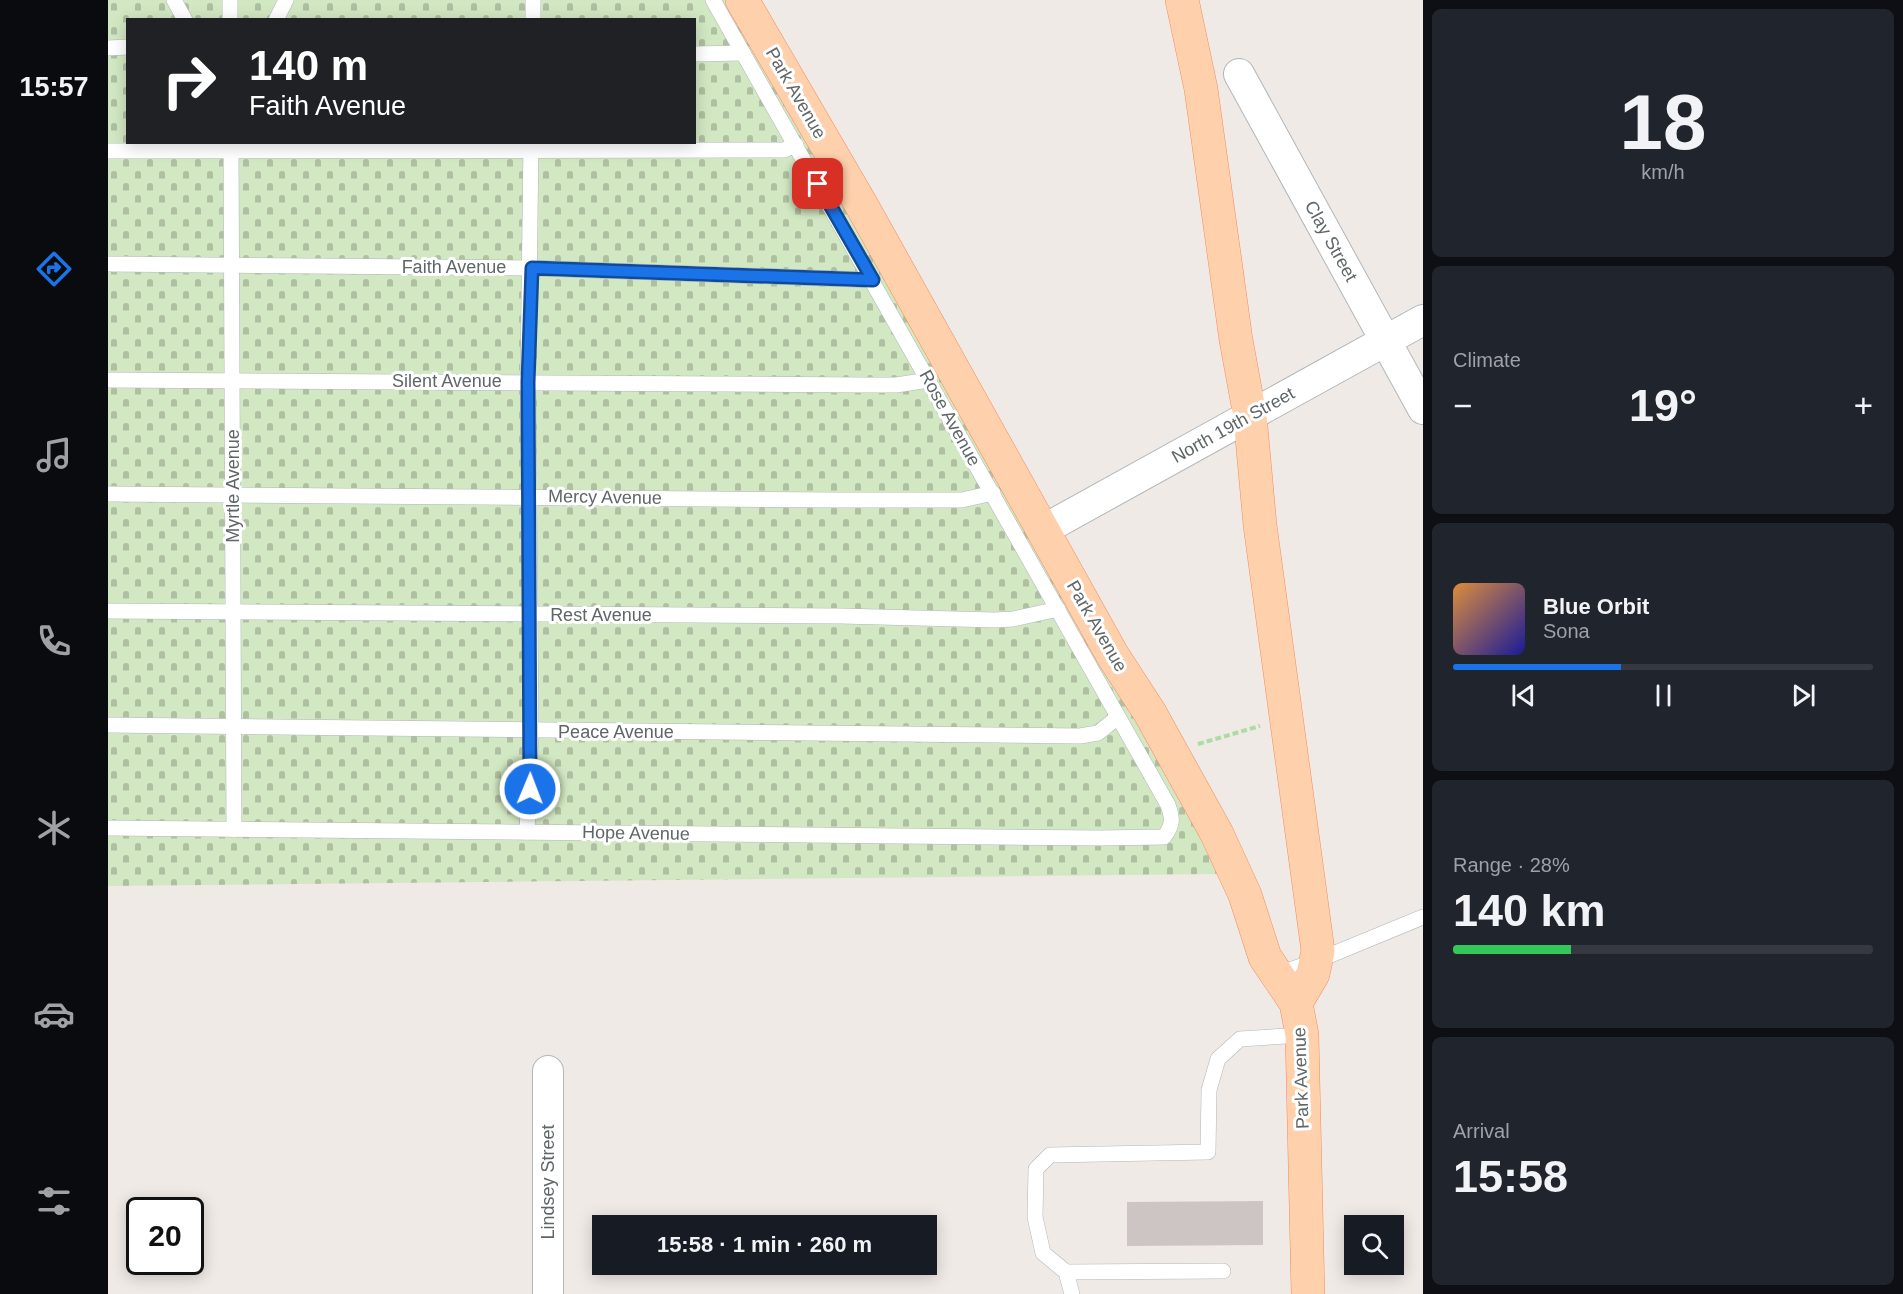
<!DOCTYPE html>
<meta charset="utf-8">
<style>
:root{--surface:#171b24;--page:#20242c;--text:#f1f3f6;--muted:#9ea1a6;--line:#363941;--accent:#1a73e8}
body{margin:0;font-family:Helvetica,sans-serif;background:var(--page);color:var(--text);height:100vh;display:flex;flex-direction:column;font-size:22px;white-space:nowrap}
*{box-sizing:border-box;margin:0}
p{font-size:20px;color:var(--muted)}
.icon{flex:none;width:33px;height:33px;fill:none;stroke:currentColor;stroke-width:2;stroke-linecap:round;stroke-linejoin:round}
.map{position:relative;flex:1;overflow:hidden}
.panel{display:flex;flex-direction:column;gap:9px;padding:9px;background:#0d0f14;width:480px}
.panel>*{flex:none}
.guide{position:absolute;left:18px;top:18px;width:570px;height:126px;border-radius:0px;box-shadow:0 3px 15px #0003;background:#202124;color:#fff;overflow:hidden}
.controls{position:absolute;left:1236px;top:1215px;display:grid;gap:12px}
.controls a{display:grid;place-items:center;width:60px;height:60px;border-radius:0px;background:var(--surface);box-shadow:0 3px 15px #0003;font-size:30px}
.speed{position:absolute;left:18px;top:1197px;display:flex;gap:12px;font-size:30px;font-weight:700;text-align:center}
.speed>*{display:grid;place-content:center;width:78px;height:78px;border-radius:50%;background:var(--surface);box-shadow:0 3px 15px #0003;line-height:1}
.speed .limit{border:3px solid #111;border-radius:9px;background:#fff;color:#111}
.pin{position:absolute;display:grid;place-items:center;width:51px;height:51px;color:#fff;margin:-26px;border-radius:12px;box-shadow:0 3px 9px #0006}
.me{position:absolute;width:66px;margin:-33px;rotate:1deg;stroke-linejoin:round;filter:drop-shadow(0 0 4px #0008)}
.turn{display:flex;align-items:center;gap:21px;height:126px;padding:0 24px;font-size:27px}
.turn .icon{width:78px;height:78px;stroke-width:2.5}
.turn b{display:block;font-size:42px;line-height:51px}
.big{font-size:45px;font-weight:700;line-height:1.1}
.panel .card{flex:1;display:flex;flex-direction:column;justify-content:center;gap:9px;min-width:0;padding:0 21px;border-radius:9px;background:var(--page)}
.panel .dial{align-items:center;gap:0}
.dial b{font-size:78px;line-height:1}
.song{display:flex;align-items:center;gap:18px}
.cover{width:72px;height:72px;border-radius:9px;background:linear-gradient(135deg,hsl(30 70% 55%),hsl(240 70% 35%))}
.played{height:6px;border-radius:3px;background:linear-gradient(90deg,var(--accent) 40%,var(--line) 40%)}
.keys{display:flex;justify-content:space-around;direction:ltr}
.heat{display:flex;justify-content:space-between;align-items:center;font-size:33px;direction:ltr}
.charge{height:9px;border-radius:4px;background:linear-gradient(90deg,#34c759 28%,var(--line) 0)}
.trip{position:absolute;left:484px;top:1215px;width:345px;height:60px;border-radius:0px;background:var(--surface);box-shadow:0 3px 15px #0003;font-weight:700;line-height:60px;text-align:center}
main{display:flex;flex:1;min-height:0}
.tab-bar{display:flex;flex-direction:column;width:108px;justify-content:space-around;align-items:center;background:#090b0e;color:var(--muted)}
.tab-bar .icon{width:42px;height:42px}
.tab-bar .on{color:var(--accent)}
.tab-bar b{font-size:27px;color:var(--text)}
.map>svg:first-child{display:block}
</style>
<main>
<nav class="tab-bar">
<b>15:57</b>
<svg class="icon on" aria-label="directions" viewBox="0 0 24 24"><path d="M12 3l9 9-9 9-9-9zM9 14v-3h6M13 9l2 2-2 2"/></svg>
<svg class="icon" aria-label="music" viewBox="0 0 24 24"><path d="M9 18V5l10-2v13"/><circle cx="6" cy="18" r="3"/><circle cx="16" cy="16" r="3"/></svg>
<svg class="icon" aria-label="phone" viewBox="0 0 24 24"><path d="M5 4h4l2 5-3 2q2 4 5 5l2-3 5 2v4C11 20 4 13 5 4z"/></svg>
<svg class="icon" aria-label="climate" viewBox="0 0 24 24"><path d="M12 3v18M4 7l16 10M4 17L20 7"/></svg>
<svg class="icon" aria-label="car" viewBox="0 0 24 24"><path d="M5 17H2v-5l4-1 3-4h7l3 4 3 1v5h-3M9 17h6M6 11h13"/><circle cx="7" cy="17" r="2"/><circle cx="17" cy="17" r="2"/></svg>
<svg class="icon" aria-label="filters" viewBox="0 0 24 24"><path d="M4 7h16M4 17h16"/><circle cx="9" cy="7" r="2"/><circle cx="15" cy="17" r="2"/></svg>
</nav>
<div class="map">
<svg width="1315" height="1294" viewBox="0 0 1315 1294">
<defs>
<pattern id="cemetery-stones" width="16" height="16" patternUnits="userSpaceOnUse" patternTransform="scale(1.5)"><rect width="16" height="16" fill="#d2e8c2"/><path d="M2 7V4a2 2 0 0 1 4 0v3zM10 15v-3a2 2 0 0 1 4 0v3z" fill="#aec0a1"/></pattern>
</defs>
<rect width="100%" height="100%" fill="#f0eae6"/>
<path fill="url(#cemetery-stones)" fill-rule="evenodd" d="M0 0H623L1113 874 0 886ZM20 20H586V142H20Z"/>
<polygon fill="#ccc5c3" points="1155,1201 1155,1245 1019,1246 1019,1202"/>
<g fill="none" stroke-linecap="round" stroke-linejoin="round">
<g stroke="#b1b7b9" stroke-width="16">
<g id="lane">
<polyline points="66,0 77,20"/>
<polyline points="122,0 122,20"/>
<polyline points="168,20 178,0"/>
<polyline points="425,20 425,0"/>
<polyline points="0,48 20,47"/>
<polyline points="586,54 635,53"/>
<polyline points="123,143 126,830"/>
<polyline points="0,151 676,150 688,145"/>
<polyline points="0,264 424,268 765,280"/>
<polyline points="0,380 757,385 788,385 821,380"/>
<polyline points="0,494 730,500 854,500 885,493"/>
<polyline points="0,611 733,616 887,620 905,619 950,609"/>
<polyline points="0,725 972,736 990,733 1010,717"/>
<path d="M0 828 993 838 1056 837C1065 825 1065 819 1060 805L605 0"/>
<polyline points="419,832 423,732 420,382 423,142"/>
<polyline points="1169,974 1208,961 1315,917"/>
<polyline points="958,1272 1115,1271"/>
<polyline points="964,1294 958,1272 935,1253 927,1217 928,1169 942,1155 1100,1152 1101,1090 1110,1059 1132,1039 1194,1035"/>
</g>
</g>
<g stroke="#b1b7b9" stroke-width="32">
<g id="street">
<polyline points="1131,74 1315,409"/>
<polyline points="935,530 1315,320"/>
<polyline points="440,1071 440,1294"/>
</g>
</g>
<g stroke="#f68a5a" stroke-width="34">
<g id="primary">
<polyline points="634,0 754,206 1005,656 1042,713 1109,834 1137,895 1157,957 1188,1003 1194,1035 1200,1294"/>
<polyline points="1074,0 1093,89 1128,340 1142,416 1152,525 1210,951 1205,974 1188,1003"/>
</g>
</g>
<polyline stroke="#addba5" stroke-width="4" stroke-dasharray="6 3" stroke-linecap="butt" points="1090,744 1152,726"/>
<use href="#lane" stroke="#fff" stroke-width="15"/>
<use href="#street" stroke="#fff" stroke-width="30"/>
<use href="#primary" stroke="#ffd0ac" stroke-width="33"/>
</g>
<g fill="none" stroke-linecap="round" stroke-linejoin="round">
<g stroke="#114b97" stroke-width="15">
<polyline id="route" points="422,789 420,382 424,268 765,280 710,184"/>
</g>
<use href="#route" stroke="#1a73e8" stroke-width="10"/>
</g>
<g text-anchor="middle" dominant-baseline="central" stroke-width="6" stroke-linejoin="round" paint-order="stroke">
<g font-size="18" fill="#5e6667" stroke="#fff">
<text transform="translate(688 93) rotate(60)">Park Avenue</text>
<text transform="translate(1223 241) rotate(61)">Clay Street</text>
<text x="346" y="267">Faith Avenue</text>
<text x="339" y="381">Silent Avenue</text>
<text transform="translate(842 418) rotate(61)">Rose Avenue</text>
<text transform="translate(1125 425) rotate(-29)">North 19th Street</text>
<text transform="translate(125 486) rotate(-90)">Myrtle Avenue</text>
<text transform="translate(497 497) rotate(1)">Mercy Avenue</text>
<text x="493" y="615">Rest Avenue</text>
<text transform="translate(989 626) rotate(60)">Park Avenue</text>
<text x="508" y="732">Peace Avenue</text>
<text transform="translate(528 833) rotate(1)">Hope Avenue</text>
<text transform="translate(1193 1078) rotate(-92)">Park Avenue</text>
<text transform="translate(440 1182) rotate(-90)">Lindsey Street</text>
</g>
</g>
</svg>
<div class="controls">
<a><svg class="icon" aria-label="search" viewBox="0 0 24 24"><circle cx="10" cy="10" r="6"/><path d="M15 15l6 6"/></svg></a>
</div>
<div class="speed"><div class="limit">20</div></div>
<div class="pin" style="left:710px;top:184px;background:#d93025"><svg class="icon" aria-label="arrive" viewBox="0 0 24 24"><path d="M6 21V4h12l-3 4 3 4H6"/></svg></div>
<svg class="me" style="left:422px;top:789px" viewBox="-20 -20 40 40"><circle r="17" fill="#1a73e8" stroke="#fff" stroke-width="3"/><path d="M0-11L8 9 0 5-8 9z" fill="#fff"/></svg>
<div class="trip">15:58 · 1 min · 260 m</div>
<div class="guide">
<div class="turn"><svg class="icon" aria-label="right" viewBox="0 0 24 24"><path d="M7 20v-9h11M14 6l5 5-5 5"/></svg><div><b>140 m</b>Faith Avenue</div></div>
</div>
</div>
<section class="panel">
<div class="card dial"><b>18</b><p>km/h</p></div>
<div class="card"><p>Climate</p>
<div class="heat"><a>−</a><b class="big">19°</b><a>+</a></div>
</div>
<div class="card">
<div class="song"><i class="cover"></i><div><b>Blue Orbit</b><p>Sona</p></div></div>
<div class="played"></div>
<div class="keys"><svg class="icon" aria-label="previous" viewBox="0 0 24 24"><path d="M18 5L8 12l10 7zM5 5v14"/></svg><svg class="icon" aria-label="pause" viewBox="0 0 24 24"><path d="M8 5v14M16 5v14"/></svg><svg class="icon" aria-label="next" viewBox="0 0 24 24"><path d="M6 5l10 7-10 7zM19 5v14"/></svg></div>
</div>
<div class="card"><p>Range · 28%</p><b class="big">140 km</b><div class="charge"></div></div>
<div class="card"><p>Arrival</p><b class="big">15:58</b></div>
</section>
</main>
